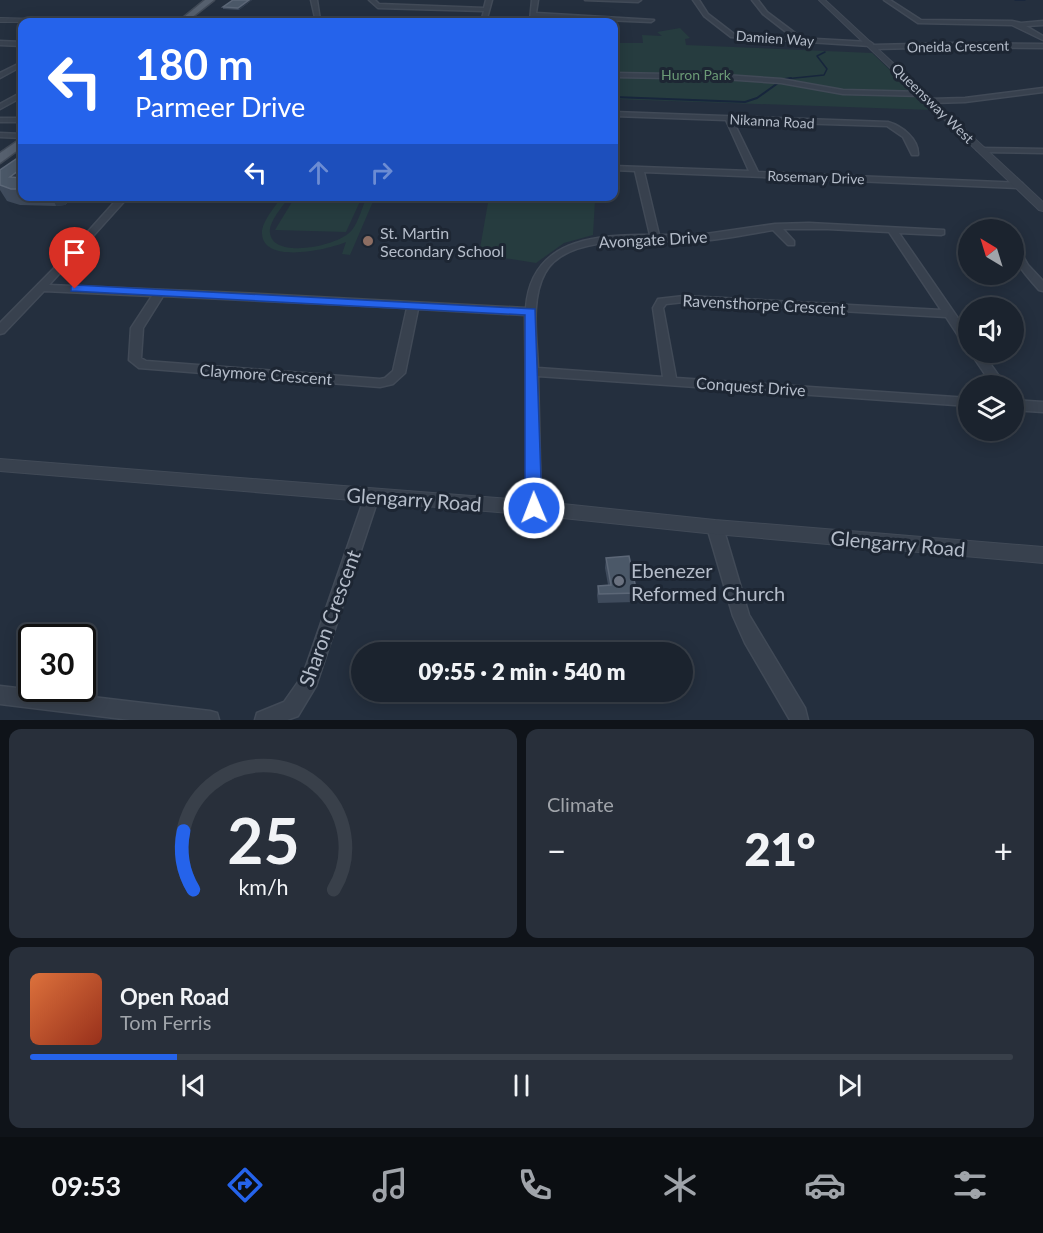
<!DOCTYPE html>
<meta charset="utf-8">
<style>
:root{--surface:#1b232e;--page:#282f3a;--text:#f1f3f6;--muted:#a0a4aa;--line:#39404a;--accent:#2563eb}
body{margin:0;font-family:Lato,sans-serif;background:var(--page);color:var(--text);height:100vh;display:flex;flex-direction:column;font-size:22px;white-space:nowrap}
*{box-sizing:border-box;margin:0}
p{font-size:20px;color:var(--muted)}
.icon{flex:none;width:33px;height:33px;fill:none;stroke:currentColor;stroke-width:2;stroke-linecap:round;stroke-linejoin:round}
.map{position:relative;height:720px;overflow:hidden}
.details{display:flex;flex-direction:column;gap:9px;padding:9px;background:#0f1319;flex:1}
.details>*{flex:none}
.hud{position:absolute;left:18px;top:18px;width:600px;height:183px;border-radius:12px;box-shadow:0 3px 15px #0003,0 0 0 2px var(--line);background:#2563eb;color:#fff;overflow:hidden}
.needle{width:39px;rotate:322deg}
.tools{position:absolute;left:958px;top:219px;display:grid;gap:12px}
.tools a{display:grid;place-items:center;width:66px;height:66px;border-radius:50%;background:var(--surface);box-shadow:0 3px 15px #0003,0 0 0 2px var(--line);font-size:30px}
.speed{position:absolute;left:18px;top:624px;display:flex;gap:12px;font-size:30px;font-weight:700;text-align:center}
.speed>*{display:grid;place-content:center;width:78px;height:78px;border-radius:50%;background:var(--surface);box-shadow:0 3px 15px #0003,0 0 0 2px var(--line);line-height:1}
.speed .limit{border:3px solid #111;border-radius:9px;background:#fff;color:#111}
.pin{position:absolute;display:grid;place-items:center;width:51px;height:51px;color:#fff;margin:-62px -26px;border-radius:50% 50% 50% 0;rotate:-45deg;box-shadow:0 0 6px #0007}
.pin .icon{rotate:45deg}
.me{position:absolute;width:66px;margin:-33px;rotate:359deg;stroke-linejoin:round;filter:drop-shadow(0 0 4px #0008)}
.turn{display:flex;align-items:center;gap:21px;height:126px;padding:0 18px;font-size:27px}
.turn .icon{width:78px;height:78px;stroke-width:2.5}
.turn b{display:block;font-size:42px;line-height:51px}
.lanes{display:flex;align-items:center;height:57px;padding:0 18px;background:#0003;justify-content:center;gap:30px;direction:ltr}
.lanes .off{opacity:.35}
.big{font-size:45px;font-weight:800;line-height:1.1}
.details .widget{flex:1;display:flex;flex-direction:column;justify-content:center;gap:9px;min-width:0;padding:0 21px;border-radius:12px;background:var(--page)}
.details .dial{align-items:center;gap:0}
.dial svg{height:156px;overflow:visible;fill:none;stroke:var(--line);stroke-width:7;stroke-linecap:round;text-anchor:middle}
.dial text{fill:var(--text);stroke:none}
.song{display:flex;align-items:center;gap:18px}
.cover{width:72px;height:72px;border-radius:9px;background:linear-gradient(135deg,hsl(20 70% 55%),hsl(10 70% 35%))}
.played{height:6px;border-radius:3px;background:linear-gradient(90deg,var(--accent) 15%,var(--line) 15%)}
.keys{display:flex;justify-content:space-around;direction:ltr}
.heat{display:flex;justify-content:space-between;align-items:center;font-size:33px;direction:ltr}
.details .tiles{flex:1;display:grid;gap:9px;grid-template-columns:1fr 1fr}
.widget:last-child{grid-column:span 2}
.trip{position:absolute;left:351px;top:642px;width:342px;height:60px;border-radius:30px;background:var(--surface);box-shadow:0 3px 15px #0003,0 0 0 2px var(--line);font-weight:800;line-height:60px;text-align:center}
.tabs{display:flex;height:96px;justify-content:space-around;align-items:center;background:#0b0e12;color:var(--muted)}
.tabs .icon{width:42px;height:42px}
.tabs .active{color:var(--accent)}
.tabs b{font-size:27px;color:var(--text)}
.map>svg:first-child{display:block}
</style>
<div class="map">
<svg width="1043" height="720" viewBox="0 0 1043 720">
<rect width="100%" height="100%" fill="#242f3e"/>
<g fill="#263c3f">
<polygon points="680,28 690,38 685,39 686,45 872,53 932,110 614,99 614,43 643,43 642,35 662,36 657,32"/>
<path d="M282 196 289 197C284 205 268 222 270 233 273 260 340 246 352 230 359 221 362 207 367 197H375L350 255 342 254 346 242C330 249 264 265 262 234 261 222 276 206 282 196Z"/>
<polygon points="295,197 295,196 362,197 346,232 275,230"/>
<polygon points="489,197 595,200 593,235 564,243 536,263 479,254"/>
</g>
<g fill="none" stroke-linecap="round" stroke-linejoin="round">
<g stroke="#17263c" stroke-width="1.5">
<polyline points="1015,0 1025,0"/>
<polyline points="785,79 824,75 827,69 817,56 825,52"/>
</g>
<g stroke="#17263c" stroke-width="2">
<polyline points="785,79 791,78"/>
<polyline points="614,97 745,102 757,98 778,83"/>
</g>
<g stroke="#414a57" stroke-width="3">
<g id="minor">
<polygon points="311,0 317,0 320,20 334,20 336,22 316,22"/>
<polygon points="369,0 375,0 379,4 484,8 486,0 492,0 486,22 481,22 484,11 378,8"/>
<polygon points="532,0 538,0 536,13 654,20 651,22 536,17 536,21 532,22 530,21"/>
<polygon points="585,0 641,0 638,2"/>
<polygon points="693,0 699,0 708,14 734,34 791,38 790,35 763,14 752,0 758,0 767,12 795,33 797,38 870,42 873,44 870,46 731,37 704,16"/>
<polygon points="884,0 890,0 921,20 1012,21 1021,23 1043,21 1043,25 1026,26 1043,36 1043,40 1012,25 918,23"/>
<polygon points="0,41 22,42 22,46 0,45"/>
<polygon points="956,43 1043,44 1043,48 956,47 874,49 871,47 874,45"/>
<polygon points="22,62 22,66 0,78 0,73"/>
<polygon points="614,73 724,75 781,79 843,90 924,92 927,94 924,96 843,94 781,83 724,79 614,77"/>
<polygon points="1043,88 1043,92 965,102 931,103 928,101 931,99 965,98"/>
<polygon points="22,92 22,97 0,109 0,104"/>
<path d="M614 112 888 122C902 126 919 139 918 155H912L903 137 887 126 733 121 758 172 1022 183V187L1019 188 644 172 659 235H699L775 224 809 223 944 230V234L941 235 899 233 969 334V347L965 346 946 317 684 302 666 304 663 308 676 378 969 398V406L538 376 541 508 539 512 534 514 529 512 527 508 525 315 418 309 405 373 393 384 380 387 139 368 129 360 131 328 152 296 44 291 4 333 0 334V323L66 256 120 196H129L49 285 259 294 526 308C531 240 594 234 650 235L635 171 614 170V166L749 171 726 120 614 116ZM783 229H828L889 232 941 310 684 296 658 299 653 308 663 377 538 368C537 339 530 300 545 273 568 230 660 243 700 241 725 239 749 234 773 230L788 245H794V241ZM163 296 407 308 393 371 385 378 380 379 146 361 141 358 143 328Z"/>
<rect x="0" y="118" width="22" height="4"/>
<polygon points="0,133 22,134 22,138 0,137"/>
<polygon points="978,148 1043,149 1043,153 981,152 977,150"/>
<path d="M1014 245 1017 246 1028 265 1043 281V291L1039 290C1027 276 1014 265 1014 245Z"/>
<polygon points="970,352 982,352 1006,386 993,386"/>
<polygon points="1014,400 1043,402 1043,412 1014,410"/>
<polygon points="372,490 377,492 379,496 316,686 298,716 287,720 255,720 257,713 284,702 303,675 365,496 367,492"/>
<polygon points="715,521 720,523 723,527 749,615 805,708 808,720 790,720 745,643 733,616 707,527 710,523"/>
<polygon points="0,686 210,711 217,713 219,720 131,720 0,704"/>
</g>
</g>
<g stroke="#414a57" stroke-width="2">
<g id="tertiary">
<polygon points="819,0 825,0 1043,202 1043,211 1039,210"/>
<polygon points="0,18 75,20 78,22 0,22"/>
<polygon points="0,459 534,501 715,520 1043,547 1043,563 715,534 534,515 0,471"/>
</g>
</g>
<g stroke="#414a57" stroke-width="3">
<g id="primary">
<polygon points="205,0 214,0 186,22 178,22"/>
<polygon points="22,138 22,147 0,163 0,153"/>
</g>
</g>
<use href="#minor" fill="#38414e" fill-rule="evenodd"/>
<use href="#tertiary" fill="#38414e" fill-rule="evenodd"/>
<use href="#primary" fill="#56606e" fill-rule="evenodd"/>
</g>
<g fill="#3f4b5c">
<polygon points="233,0 252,0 239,10 223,9 223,7"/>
<polygon points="22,155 22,196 72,196 73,198 65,205 56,206 20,205 7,201 0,190 0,170"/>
<polygon points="606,558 637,593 635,602 598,603 597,595 598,586 608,585 605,568"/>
</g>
<g fill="#2f3b4b">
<polygon points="249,0 252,0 239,10 238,8"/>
<polygon points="22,168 22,189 10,177"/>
<polygon points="52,196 72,196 73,198 65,205 56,206"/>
</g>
<g fill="#4b5868" stroke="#5c6777" stroke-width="1.5">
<polygon points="233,0 249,0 238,8 223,7"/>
<polygon points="22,155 22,168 10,177 22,178 22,189 11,189 0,185 0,170"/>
<polygon points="629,556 637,593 599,594 598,586 611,585 606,558"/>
</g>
<polygon fill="#2563eb" stroke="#184099" stroke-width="1.5" points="75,285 535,309 542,508 540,512 534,514 528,512 525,508 525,315 71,291 71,286"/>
<circle fill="#8d6e63" stroke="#1d2633" stroke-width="2" cx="368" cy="241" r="6"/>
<circle fill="#6b7280" stroke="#1d2633" stroke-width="2" cx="619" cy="581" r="6"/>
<g text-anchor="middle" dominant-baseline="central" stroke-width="6" stroke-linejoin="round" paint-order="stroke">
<g font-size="14" fill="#b4bcc9" stroke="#1d2633">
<text transform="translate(775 38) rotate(4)">Damien Way</text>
<text transform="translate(958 46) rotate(-1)">Oneida Crescent</text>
<text transform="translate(933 103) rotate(44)">Queensway West</text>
<text transform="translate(772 121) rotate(3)">Nikanna Road</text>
<text transform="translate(816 177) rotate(2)">Rosemary Drive</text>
</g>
<g font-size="14" fill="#6b9a76" stroke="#1d2633">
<text x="696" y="74">Huron Park</text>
</g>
<g font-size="16" fill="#b4bcc9" stroke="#1d2633" text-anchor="start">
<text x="380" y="232">St. Martin<tspan x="380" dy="18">Secondary School</tspan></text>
</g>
<g font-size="16" fill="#b4bcc9" stroke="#1d2633">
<text transform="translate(653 239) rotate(-3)">Avongate Drive</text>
<text transform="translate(764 304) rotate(3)">Ravensthorpe Crescent</text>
<text transform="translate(266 374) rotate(4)">Claymore Crescent</text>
<text transform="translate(751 386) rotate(4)">Conquest Drive</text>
</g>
<g font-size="20" fill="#b4bcc9" stroke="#1d2633">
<text transform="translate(414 499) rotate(4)">Glengarry Road</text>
<text transform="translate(898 543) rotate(5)">Glengarry Road</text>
<text transform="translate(329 618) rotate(-70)">Sharon Crescent</text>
</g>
<g font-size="20" fill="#b4bcc9" stroke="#1d2633" text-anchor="start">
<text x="631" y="570">Ebenezer<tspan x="631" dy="23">Reformed Church</tspan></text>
</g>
</g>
</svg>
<div class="tools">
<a><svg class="needle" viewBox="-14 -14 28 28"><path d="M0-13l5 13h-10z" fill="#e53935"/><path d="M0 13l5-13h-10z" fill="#a0a4aa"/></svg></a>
<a><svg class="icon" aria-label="sound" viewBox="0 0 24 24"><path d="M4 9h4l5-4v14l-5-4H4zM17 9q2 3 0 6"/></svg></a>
<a><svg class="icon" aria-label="layers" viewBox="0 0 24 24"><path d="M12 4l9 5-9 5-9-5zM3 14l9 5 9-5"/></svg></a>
</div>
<div class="speed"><div class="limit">30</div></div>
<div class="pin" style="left:75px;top:289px;background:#d93025"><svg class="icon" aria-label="arrive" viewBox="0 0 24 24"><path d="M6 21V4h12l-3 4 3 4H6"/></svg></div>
<svg class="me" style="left:534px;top:508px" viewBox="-20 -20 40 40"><circle r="17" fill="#2563eb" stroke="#fff" stroke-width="3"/><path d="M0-11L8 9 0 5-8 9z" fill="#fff"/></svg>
<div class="trip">09:55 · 2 min · 540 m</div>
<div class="hud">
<div class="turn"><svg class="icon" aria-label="left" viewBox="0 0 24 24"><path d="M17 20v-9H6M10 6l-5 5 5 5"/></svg><div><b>180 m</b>Parmeer Drive</div></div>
<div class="lanes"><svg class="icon" aria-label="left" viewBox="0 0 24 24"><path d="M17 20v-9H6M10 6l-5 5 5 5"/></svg><svg class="icon off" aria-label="ahead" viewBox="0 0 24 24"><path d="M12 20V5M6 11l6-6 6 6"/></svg><svg class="icon off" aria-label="right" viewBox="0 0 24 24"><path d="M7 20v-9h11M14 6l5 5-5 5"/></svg></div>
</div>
</div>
<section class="details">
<div class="tiles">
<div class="widget dial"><svg viewBox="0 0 100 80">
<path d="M14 69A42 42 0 1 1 86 69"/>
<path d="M14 69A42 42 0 0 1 9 39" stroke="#2563eb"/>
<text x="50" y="56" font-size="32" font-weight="700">25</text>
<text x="50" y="72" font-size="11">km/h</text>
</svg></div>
<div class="widget"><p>Climate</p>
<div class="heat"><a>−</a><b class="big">21°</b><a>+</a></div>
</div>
<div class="widget">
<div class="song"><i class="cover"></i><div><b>Open Road</b><p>Tom Ferris</p></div></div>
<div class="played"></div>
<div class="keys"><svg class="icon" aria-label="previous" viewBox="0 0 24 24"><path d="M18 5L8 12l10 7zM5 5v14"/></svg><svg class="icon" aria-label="pause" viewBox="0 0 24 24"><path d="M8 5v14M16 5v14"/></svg><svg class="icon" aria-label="next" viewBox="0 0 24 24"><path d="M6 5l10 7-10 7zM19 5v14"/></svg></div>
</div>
</div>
</section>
<nav class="tabs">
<b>09:53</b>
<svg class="icon active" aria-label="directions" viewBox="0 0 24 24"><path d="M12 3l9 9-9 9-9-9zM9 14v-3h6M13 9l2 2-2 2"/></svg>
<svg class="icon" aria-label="music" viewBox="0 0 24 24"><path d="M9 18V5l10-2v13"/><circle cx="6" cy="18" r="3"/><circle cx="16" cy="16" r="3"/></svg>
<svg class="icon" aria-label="phone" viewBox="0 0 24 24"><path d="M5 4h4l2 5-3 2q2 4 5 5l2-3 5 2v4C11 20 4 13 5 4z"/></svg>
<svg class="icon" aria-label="climate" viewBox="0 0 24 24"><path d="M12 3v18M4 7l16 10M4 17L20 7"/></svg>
<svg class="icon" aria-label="car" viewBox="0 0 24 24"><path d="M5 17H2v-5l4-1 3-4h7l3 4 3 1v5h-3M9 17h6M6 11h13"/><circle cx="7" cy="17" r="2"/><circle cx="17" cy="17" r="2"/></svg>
<svg class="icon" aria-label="filters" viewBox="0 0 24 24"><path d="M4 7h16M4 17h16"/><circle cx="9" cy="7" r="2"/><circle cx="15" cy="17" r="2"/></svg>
</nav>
